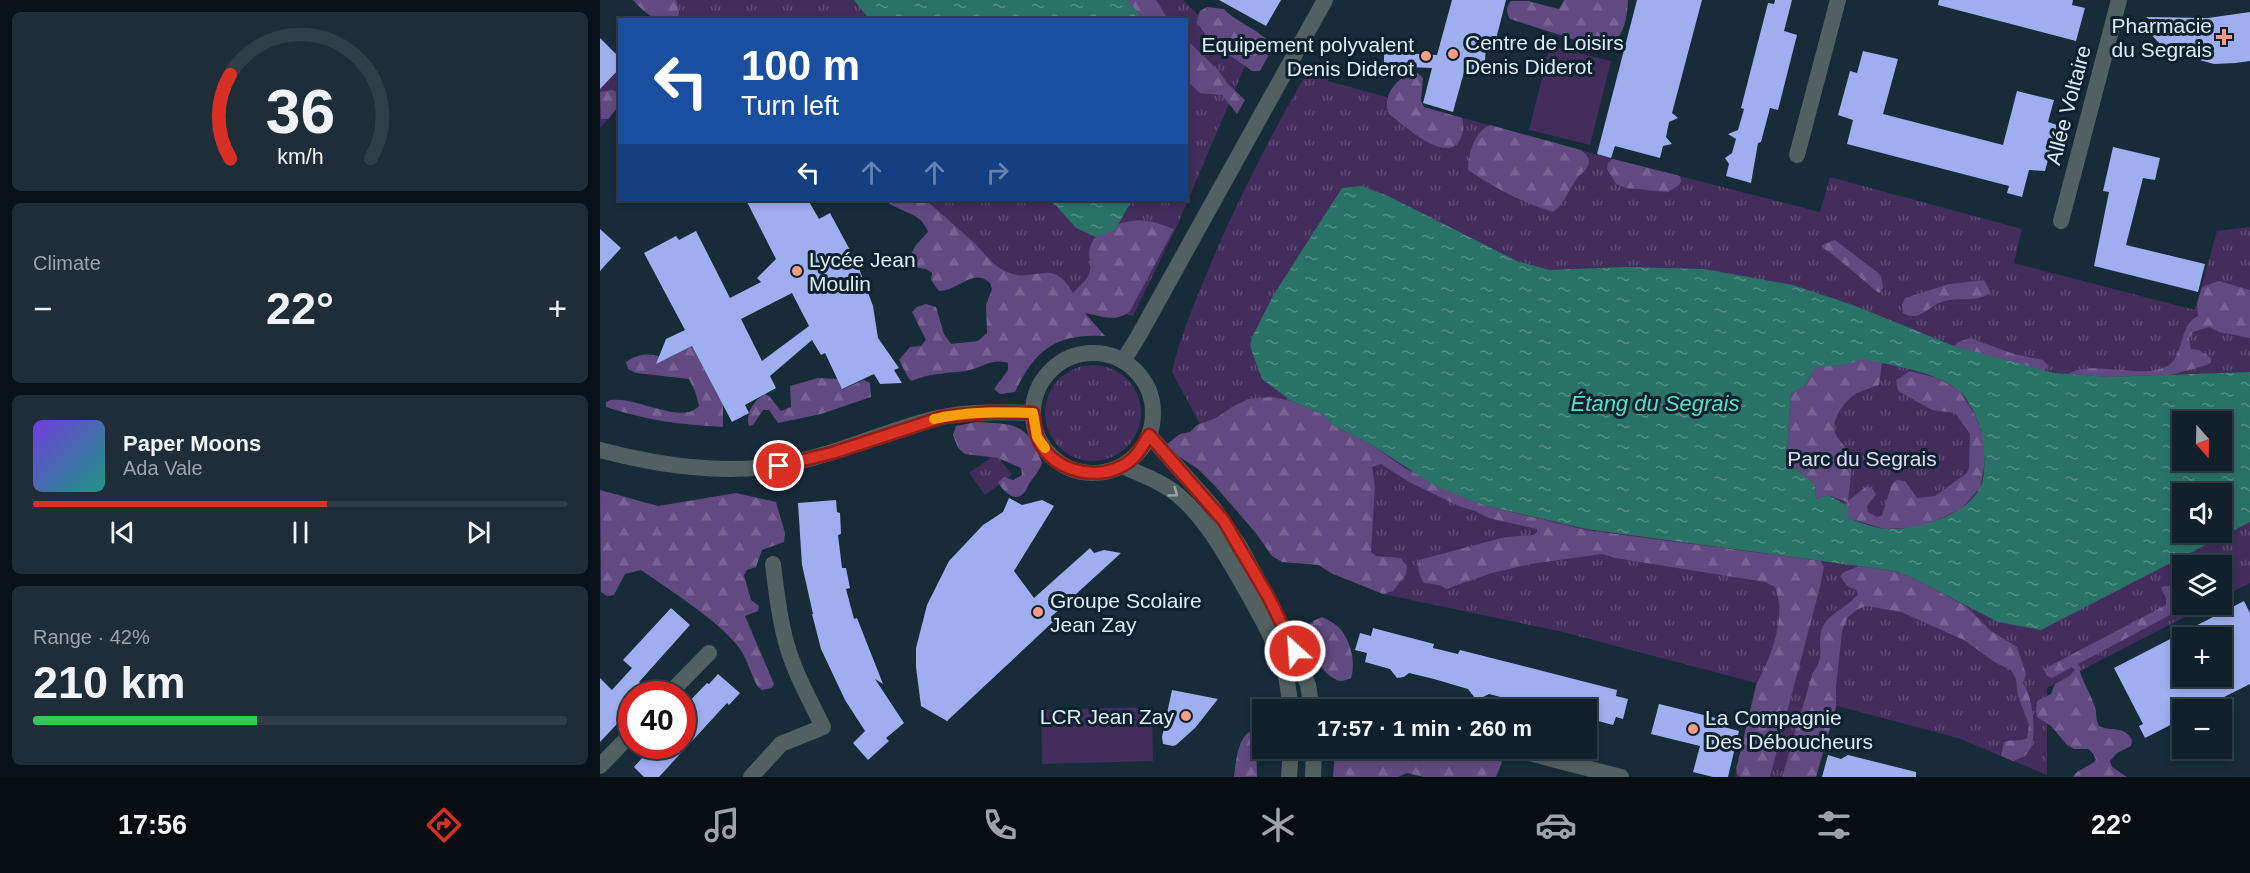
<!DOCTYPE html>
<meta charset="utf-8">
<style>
:root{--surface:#11202b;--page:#1e2d37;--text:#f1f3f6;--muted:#9ca3a9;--line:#303e47;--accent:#d93025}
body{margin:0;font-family:Arial,sans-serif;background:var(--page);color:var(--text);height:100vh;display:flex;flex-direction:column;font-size:22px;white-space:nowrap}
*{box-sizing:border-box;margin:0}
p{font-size:20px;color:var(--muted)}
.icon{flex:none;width:33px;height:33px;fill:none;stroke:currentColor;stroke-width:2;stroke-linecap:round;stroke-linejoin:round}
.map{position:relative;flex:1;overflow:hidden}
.details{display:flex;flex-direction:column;gap:12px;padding:12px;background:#091218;width:600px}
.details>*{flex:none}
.hud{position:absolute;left:18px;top:18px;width:570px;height:183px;border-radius:0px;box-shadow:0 3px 9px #0003,0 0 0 2px var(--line);background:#1a4fa0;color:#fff;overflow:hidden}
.needle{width:39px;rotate:160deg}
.controls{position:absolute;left:1572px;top:411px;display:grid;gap:12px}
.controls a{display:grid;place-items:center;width:60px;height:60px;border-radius:0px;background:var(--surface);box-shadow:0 3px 9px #0003,0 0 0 2px var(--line);font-size:30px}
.speed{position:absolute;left:18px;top:681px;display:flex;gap:12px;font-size:30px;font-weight:700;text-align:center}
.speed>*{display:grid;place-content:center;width:78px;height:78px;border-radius:50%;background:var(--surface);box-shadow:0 3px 9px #0003,0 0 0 2px var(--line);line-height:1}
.speed .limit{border:9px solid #d22;background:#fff;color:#111}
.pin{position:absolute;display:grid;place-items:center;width:51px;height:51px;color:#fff;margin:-26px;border:3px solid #fff;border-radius:50%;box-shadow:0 2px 6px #0007}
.me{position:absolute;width:66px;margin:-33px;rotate:334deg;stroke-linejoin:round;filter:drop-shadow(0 0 4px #0008)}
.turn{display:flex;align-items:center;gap:21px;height:126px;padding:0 24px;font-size:27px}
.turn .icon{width:78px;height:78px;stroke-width:2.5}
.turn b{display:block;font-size:42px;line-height:51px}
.lanes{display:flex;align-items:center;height:57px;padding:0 24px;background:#0003;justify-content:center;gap:30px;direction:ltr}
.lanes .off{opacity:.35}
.big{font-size:45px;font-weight:800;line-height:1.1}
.details .card{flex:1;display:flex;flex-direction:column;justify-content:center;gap:9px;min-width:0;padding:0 21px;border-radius:9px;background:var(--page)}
.details .dial{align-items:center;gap:0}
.dial svg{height:156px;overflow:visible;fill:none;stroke:var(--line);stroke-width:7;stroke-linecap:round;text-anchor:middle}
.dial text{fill:var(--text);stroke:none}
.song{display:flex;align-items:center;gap:18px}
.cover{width:72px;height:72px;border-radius:9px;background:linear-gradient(135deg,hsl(260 70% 55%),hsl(170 70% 35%))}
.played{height:6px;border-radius:3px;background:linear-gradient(90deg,var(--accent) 55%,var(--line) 55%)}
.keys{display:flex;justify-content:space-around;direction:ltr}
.heat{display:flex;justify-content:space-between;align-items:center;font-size:33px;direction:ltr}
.charge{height:9px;border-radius:4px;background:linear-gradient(90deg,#34c759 42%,var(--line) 0)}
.trip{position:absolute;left:652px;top:699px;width:345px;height:60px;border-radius:0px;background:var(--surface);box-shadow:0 3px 9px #0003,0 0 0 2px var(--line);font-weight:800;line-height:60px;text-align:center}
.dock{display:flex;height:96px;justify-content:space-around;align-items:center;background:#070d11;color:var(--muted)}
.dock .icon{width:42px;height:42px}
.dock .on{color:var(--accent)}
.dock b{font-size:27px;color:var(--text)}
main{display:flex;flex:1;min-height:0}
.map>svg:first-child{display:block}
</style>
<main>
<section class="details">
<div class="card dial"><svg viewBox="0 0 100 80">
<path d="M14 69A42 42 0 1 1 86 69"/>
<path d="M14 69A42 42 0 0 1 14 26" stroke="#d93025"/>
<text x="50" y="56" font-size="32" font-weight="700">36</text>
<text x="50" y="72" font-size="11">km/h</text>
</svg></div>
<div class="card"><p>Climate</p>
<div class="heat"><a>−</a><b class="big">22°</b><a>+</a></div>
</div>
<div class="card">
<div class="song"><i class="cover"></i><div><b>Paper Moons</b><p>Ada Vale</p></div></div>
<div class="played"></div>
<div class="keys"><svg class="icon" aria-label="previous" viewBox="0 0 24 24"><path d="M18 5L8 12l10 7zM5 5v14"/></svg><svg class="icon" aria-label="pause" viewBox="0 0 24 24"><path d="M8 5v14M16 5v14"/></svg><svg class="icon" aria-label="next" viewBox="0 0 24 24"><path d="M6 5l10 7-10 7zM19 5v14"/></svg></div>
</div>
<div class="card"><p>Range · 42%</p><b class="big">210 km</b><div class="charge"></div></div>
</section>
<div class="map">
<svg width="1650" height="777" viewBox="0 0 1650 777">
<defs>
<pattern id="grass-tufts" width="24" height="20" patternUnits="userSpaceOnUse" patternTransform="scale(1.5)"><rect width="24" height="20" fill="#422d5c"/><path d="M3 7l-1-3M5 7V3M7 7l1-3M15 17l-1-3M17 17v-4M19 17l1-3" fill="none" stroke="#5d4c74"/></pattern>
<pattern id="forest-firs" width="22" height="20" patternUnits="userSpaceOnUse" patternTransform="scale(1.5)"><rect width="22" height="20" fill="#614981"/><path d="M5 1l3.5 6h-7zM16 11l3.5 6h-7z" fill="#776393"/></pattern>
<pattern id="water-ripples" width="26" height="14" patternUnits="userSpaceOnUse" patternTransform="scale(1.5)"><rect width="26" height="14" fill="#2a7266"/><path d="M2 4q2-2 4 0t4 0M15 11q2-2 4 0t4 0" fill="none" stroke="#538d84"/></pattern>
</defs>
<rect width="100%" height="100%" fill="#172b39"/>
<g fill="url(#grass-tufts)" fill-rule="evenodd">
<polygon points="56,0 583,0 613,29 650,54 577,226 533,316 495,307 437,302 317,200 586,200 586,20 56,20"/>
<polygon points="19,68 19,107 0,128 0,89"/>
<path d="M706 74 731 75 728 81 1013 159 1220 212 1230 177 1422 229 1414 263 1595 310 1617 231 1650 227V583L1622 597V566H1582V604L1608 605 1447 688V775L1358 738 1237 706 1216 777H1135L1156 683 963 632 783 594 731 573 684 544 602 428 572 372C579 341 590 314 602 285 631 212 667 142 706 74ZM1582 422H1622V460H1582ZM1582 494H1622V532H1582Z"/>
<circle cx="493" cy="413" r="48"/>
<polygon points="396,454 412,475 385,495 369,473"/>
</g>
<g fill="url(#forest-firs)">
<path d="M33 0H76L79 11 78 17C60 27 44 13 33 0Z"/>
<polygon points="527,0 556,0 568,19 543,19"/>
<path d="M964 0H1028C1027 23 1022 49 994 46L910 19C906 13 906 7 911 1H928L959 9Z"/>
<path d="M607 7 624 9C638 24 662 30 673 47L660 71H652C635 58 609 44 599 25 596 20 598 16 600 11Z"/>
<polygon points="587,40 618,70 628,84 645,100 637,114 622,95 600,93 587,81"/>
<path d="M811 73H818L823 78 821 101 824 107 862 118C864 126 864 133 860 140 846 165 804 125 789 114 782 96 795 80 811 73Z"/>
<polygon points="12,90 19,93 19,105 8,119 1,119 0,92"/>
<path d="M890 125 981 150C986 154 991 159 988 166 986 170 981 174 978 177 969 188 965 204 953 212 921 202 895 188 868 170 868 153 875 131 890 125Z"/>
<polygon points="1013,159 1080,176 1081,181 1079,185 1068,192 1026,188 1016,184 1007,169 1008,163"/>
<path d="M285 200H326C341 213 356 227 371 240 383 250 390 264 405 271 434 286 451 254 473 293 479 286 489 279 490 270 492 260 486 254 492 242 497 232 512 234 518 224 541 217 553 221 574 229L530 311C516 323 502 316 485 313L505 336C457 333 435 349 415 392L400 394 394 389 408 370V363C393 358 384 366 370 370 350 374 331 372 312 381L309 379 299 360 310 347 321 346 326 340 312 312 317 307 326 304 336 307 344 334 351 344 378 341 387 333 386 305 392 289 390 283C373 267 359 291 339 291L331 280 332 273 326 269 312 267 308 259 316 245 328 232C321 211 299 213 285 200Z"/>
<path d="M1235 240 1277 272 1281 276 1283 288 1279 293C1269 286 1229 249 1222 248V245Z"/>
<path d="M1384 280 1389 289V294C1374 303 1359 296 1342 302 1328 306 1320 323 1303 313L1302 305 1305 298 1349 284Z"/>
<path d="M1619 281 1650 290V338L1619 332 1609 327 1593 332 1589 338 1591 349 1599 350 1611 358V362L1607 365 1570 375 1510 377 1468 374C1491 360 1532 377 1560 369 1588 362 1575 327 1598 316L1597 303 1602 287Z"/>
<polygon points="1370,338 1414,354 1443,360 1447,364 1446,369 1443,371 1354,346 1358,342"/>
<path d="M92 346 123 404V427C83 425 44 420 6 407V402C27 391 81 427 99 406L95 391 89 379 36 373 28 369 26 362C38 353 52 352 66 359Z"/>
<path d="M1262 358 1282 363 1279 385C1271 388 1264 390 1257 393 1246 399 1231 419 1235 432 1238 442 1247 444 1250 459 1253 473 1249 488 1248 501L1267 486 1273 489 1276 495 1267 506 1268 512 1277 517 1282 515 1292 484 1297 480 1305 481 1317 498 1335 496 1367 473 1369 467 1370 434 1355 413 1332 410 1298 391 1296 380 1310 371 1337 378 1359 390 1375 415 1384 438V467L1380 488 1361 509 1322 527 1285 529 1248 518 1247 502 1228 495 1216 499 1215 484 1193 467 1187 450 1191 393 1205 386 1215 366 1244 365Z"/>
<path d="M218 378 238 379 243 389 264 380 270 383 271 397 221 414 178 423 169 410H163L153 425 149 426C145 414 154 400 165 394L169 396 181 411 191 407 190 386Z"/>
<path d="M672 397 691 401 724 415 733 425 772 445 806 469 887 506 986 530 1221 561 1224 567 1220 587 1170 777H1140L1136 769 1157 683C1171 658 1187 615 1175 587L1165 582 1015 558 1002 554 930 564 892 573 846 589C840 583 831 585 823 582 819 574 817 569 819 560L905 537 933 535 937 532V529L888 518 875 511 861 507 809 482 781 464 772 467 775 487 771 552 776 556 801 558 807 566 806 574 793 591 783 594 731 573 719 565 682 562 672 556 655 532 616 487 598 469 572 452 567 444 580 434 590 432 597 425 616 418 632 407 648 399Z"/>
<path d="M376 422C414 424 428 422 442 463 439 472 434 476 429 484 427 487 426 491 424 493 415 504 402 490 398 482L404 477 413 480 422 475 421 468 398 458 365 454 358 448 353 435 356 426Z"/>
<path d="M0 490 58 506 136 493 176 502 185 533 184 542 162 550 156 567 147 570 144 575 151 600 159 606 158 611 145 616 174 684 172 688 162 690 158 687C151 675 148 661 140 649 122 623 68 589 41 570L25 574 14 595 7 596 1 592Z"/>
<path d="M1259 566 1294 571 1317 580 1366 606 1391 631 1417 647 1426 674 1423 683C1432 696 1435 723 1433 739 1433 746 1429 751 1425 756L1413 761 1401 756 1404 742C1412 739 1419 742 1427 738L1429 725 1418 696 1416 679 1411 670 1396 663 1364 640 1301 612 1267 606 1258 609 1248 617 1242 631 1236 687V706L1216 777H1182L1213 672C1227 656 1215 643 1223 626 1230 613 1249 606 1258 594L1256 590 1247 586 1240 576 1244 572Z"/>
<path d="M1564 586H1570C1578 596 1579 603 1572 614L1478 664C1481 680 1490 692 1495 707 1497 713 1495 718 1499 726 1512 732 1524 725 1532 740L1531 746 1517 753 1510 761 1512 767 1527 777H1473C1478 768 1489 768 1496 760L1493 753 1488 749H1474L1467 745 1451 726 1437 717 1436 711 1437 701 1451 694 1455 684 1469 676 1475 670 1472 667 1452 678 1447 676 1444 669 1566 605V598L1561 588Z"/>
<path d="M722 617C729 620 738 625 742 631 751 643 756 664 751 678 746 680 742 682 737 680 721 674 699 639 710 624 713 620 718 619 722 617Z"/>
<path d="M651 731 656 735 657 777H634C636 763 637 738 651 731Z"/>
<polygon points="735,749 859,748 898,758 902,762 896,777 823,777 807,773 798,777 733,777"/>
</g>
<g fill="#422d5c">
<polygon points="950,46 1011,61 990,145 929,130"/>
<polygon points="552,707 553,761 442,764 441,710"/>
</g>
<g fill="url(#water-ripples)" fill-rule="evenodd">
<polygon points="254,0 527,0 543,19 269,19"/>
<path d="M762 186 786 195 919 262 950 270 1026 267 1104 269 1193 285 1253 305 1354 346 1454 373 1510 377 1650 372V522L1441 630 1398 622 1317 580 1295 571 986 529 887 506 837 487 772 445 733 425 724 415 691 401 662 379 650 346 652 337 674 294 742 188ZM1262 359C1291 365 1334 371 1358 390 1371 400 1384 431 1384 447 1384 459 1386 477 1380 488 1366 516 1317 530 1288 529 1275 529 1260 522 1248 518V506L1228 495 1216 499 1215 484 1193 467 1187 450 1191 393 1205 386 1215 367 1244 365ZM1582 422H1622V460H1582ZM1582 494H1622V532H1582Z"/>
<polygon points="451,200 532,200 515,230 496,237 476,228"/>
</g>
<g fill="#9dafee" fill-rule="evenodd">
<polygon points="619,0 681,0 666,26"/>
<polygon points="852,0 906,0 894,47 886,46 884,74 864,72 853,112 823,103 832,68 784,66 784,52 837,55"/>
<polygon points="1037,0 1102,0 1072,113 1078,118 1069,122 1066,137 1072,144 1063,146 1060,158 1015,146 1011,158 997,154"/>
<polygon points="1175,0 1192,0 1184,31 1197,35 1178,110 1170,108 1161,142 1158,143 1151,183 1126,176 1129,164 1125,158 1132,153 1136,139 1128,134 1138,130 1144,109 1141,108 1168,3 1174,4"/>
<polygon points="1339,0 1473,0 1472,5 1485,8 1476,41 1338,5"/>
<polygon points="1650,12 1650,61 1635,63 1614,64 1574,53 1562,46 1540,23 1567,31 1546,17 1608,18"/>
<polygon points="0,38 20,58 20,68 0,89"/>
<polygon points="1263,51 1298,59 1283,114 1403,145 1417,91 1454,100 1448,122 1457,125 1445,171 1429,170 1422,197 1407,193 1409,186 1247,144 1253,120 1238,115 1250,71 1257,73"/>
<polygon points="1513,147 1560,158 1555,180 1543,178 1526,245 1605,264 1598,292 1494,266 1509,192 1503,191"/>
<path d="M146 200H208L219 219 230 213 257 263 273 306 278 338 299 368 294 370 302 383 280 384 274 374 242 389 225 353 221 355 212 340 170 376 176 388 145 405 149 413 132 422 92 346 56 364 66 339 85 330 44 253 76 236 79 240 96 231 130 298 161 282 157 278 176 259ZM192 293 209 326 162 361 141 319Z"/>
<polygon points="0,229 21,248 0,271"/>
<polygon points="409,498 422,505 442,500 454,506 414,571 434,598 490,548 494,553 504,550 521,553 451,617 454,621 347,721 321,706 316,667 316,648 327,605 349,561 383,525 403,512"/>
<polygon points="236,500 237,512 240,513 241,534 238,535 242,568 246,568 250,588 246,589 254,619 257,618 283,684 275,679 304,723 286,738 289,741 268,760 253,743 265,731 245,700 221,649 212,614 213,614 202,565 198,503"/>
<path d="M1644 601 1650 613V684L1624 697 1630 704 1619 710H1582V719L1545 738 1539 726 1543 724 1514 668ZM1582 638H1622V676H1582Z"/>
<polygon points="71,608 90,625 39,682 54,694 32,694 32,708 0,742 0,678 12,690 32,668 23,660"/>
<polygon points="773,628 834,644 833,648 858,654 860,650 1017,690 1016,696 1028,699 1023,719 1016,717 1013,725 987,718 987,710 952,710 889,694 879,699 874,697 868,689 834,679 809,673 804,677 797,678 790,669 765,662 767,653 755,650 760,633 771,636"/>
<polygon points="118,674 140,693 129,705 127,703 59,777 44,777 34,767 43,757 42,755 50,746 82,746 82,709 107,683 109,684"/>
<polygon points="572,690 618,699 595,728 576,745 573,746 563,744 562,737"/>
<polygon points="1059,704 1124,720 1128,728 1139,731 1128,777 1113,777 1093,772 1100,746 1051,734"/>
<polygon points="1228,755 1241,759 1248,755 1316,772 1316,777 1222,777"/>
</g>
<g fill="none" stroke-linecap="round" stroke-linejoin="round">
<g stroke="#536062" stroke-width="16">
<polyline points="1197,155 1238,0"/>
<polyline points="1461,221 1519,0"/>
<polyline points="69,694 109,653"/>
<polyline points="0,766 32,733"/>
<path d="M151 777 181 744 223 727C210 700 194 672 186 642 179 617 176 590 173 564"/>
</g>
<g stroke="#536062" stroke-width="16">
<circle cx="493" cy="413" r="60"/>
<polyline points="523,361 538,337 725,0"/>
<polyline points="549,435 612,506 640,547 695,651 708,685 712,710"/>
<path d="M0 450C57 465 122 475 180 465 236 456 287 429 342 417 372 411 402 412 433 413"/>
<path d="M522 466C542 475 563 482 579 496 608 521 627 557 646 590 660 615 675 641 684 669 688 682 689 696 691 710"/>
<polyline points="910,748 1021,777"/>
<polyline points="689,777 691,748"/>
<polyline points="713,777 714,748"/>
</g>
</g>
<defs><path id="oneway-chevron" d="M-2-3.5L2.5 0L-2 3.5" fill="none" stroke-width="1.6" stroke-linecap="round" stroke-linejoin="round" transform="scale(1.5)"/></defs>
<use stroke="#99a6ac" href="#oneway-chevron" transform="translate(574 493) rotate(36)"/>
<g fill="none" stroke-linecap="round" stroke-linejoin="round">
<g stroke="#8d1f18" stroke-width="15">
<path id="route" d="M179 466 232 453 343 417 392 412 433 413C434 420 435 428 437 436 448 469 493 482 522 466 535 460 542 447 549 435L624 521 669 598 695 651"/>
</g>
<use href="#route" stroke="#d93025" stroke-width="10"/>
<path stroke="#f59e0b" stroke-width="10" d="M334 419C366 411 399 412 433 413L437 437 445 448"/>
</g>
<g fill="#f49e88" stroke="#0e212f" stroke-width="2">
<path d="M1621 28h6v6h6v6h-6v6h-6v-6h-6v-6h6z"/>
<circle cx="853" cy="54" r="6"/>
<circle cx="826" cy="56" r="6"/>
<circle cx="197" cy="271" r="6"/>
<circle cx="438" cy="612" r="6"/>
<circle cx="586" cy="716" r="6"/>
<circle cx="1093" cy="729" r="6"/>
</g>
<g text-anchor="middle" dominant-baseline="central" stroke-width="6" stroke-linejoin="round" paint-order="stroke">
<g font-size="21" fill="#dfebf5" stroke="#0e212f" text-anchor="start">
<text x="1612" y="25" text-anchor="end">Pharmacie<tspan x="1612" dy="24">du Segrais</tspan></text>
<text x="865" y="42">Centre de Loisirs<tspan x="865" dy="24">Denis Diderot</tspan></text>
<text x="814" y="44" text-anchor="end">Equipement polyvalent<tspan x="814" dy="24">Denis Diderot</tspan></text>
<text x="209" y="259">Lycée Jean<tspan x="209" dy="24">Moulin</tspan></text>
<text x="450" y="600">Groupe Scolaire<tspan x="450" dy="24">Jean Zay</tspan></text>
<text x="574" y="716" text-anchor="end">LCR Jean Zay</text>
<text x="1105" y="717">La Compagnie<tspan x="1105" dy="24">Des Déboucheurs</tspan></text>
</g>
<g font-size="21" fill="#dfebf5" stroke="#0e212f">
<text transform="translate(1468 105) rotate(-75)">Allée Voltaire</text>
</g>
<g font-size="21" fill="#e3d6f9" stroke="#0e212f">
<text x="1262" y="458">Parc du Segrais</text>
</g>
<g font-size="22" font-style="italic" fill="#58e0c8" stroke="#0e212f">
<text x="1055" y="403">Étang du Segrais</text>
</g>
</g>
</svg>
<div class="controls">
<a><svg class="needle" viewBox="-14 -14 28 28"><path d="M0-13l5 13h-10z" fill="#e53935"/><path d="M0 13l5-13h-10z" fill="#9ca3a9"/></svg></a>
<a><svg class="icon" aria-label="sound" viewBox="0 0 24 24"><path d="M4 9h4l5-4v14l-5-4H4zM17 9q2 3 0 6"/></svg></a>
<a><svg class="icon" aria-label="layers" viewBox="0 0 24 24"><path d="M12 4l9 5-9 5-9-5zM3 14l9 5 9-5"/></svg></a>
<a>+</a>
<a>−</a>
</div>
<div class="speed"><div class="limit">40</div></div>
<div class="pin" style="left:179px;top:466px;background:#d93025"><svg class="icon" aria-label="arrive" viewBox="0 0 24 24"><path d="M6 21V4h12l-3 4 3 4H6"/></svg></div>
<svg class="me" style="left:695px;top:651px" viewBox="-20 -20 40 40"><circle r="17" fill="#d93025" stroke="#fff" stroke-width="3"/><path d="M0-11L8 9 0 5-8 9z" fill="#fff"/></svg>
<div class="trip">17:57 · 1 min · 260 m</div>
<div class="hud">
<div class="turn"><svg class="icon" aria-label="left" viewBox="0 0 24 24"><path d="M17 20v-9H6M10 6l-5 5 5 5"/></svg><div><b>100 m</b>Turn left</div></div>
<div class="lanes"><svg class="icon" aria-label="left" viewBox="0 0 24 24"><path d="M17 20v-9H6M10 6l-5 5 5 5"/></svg><svg class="icon off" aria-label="ahead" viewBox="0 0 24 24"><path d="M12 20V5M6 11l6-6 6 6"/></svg><svg class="icon off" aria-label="ahead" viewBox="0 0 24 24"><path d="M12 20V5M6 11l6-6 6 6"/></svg><svg class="icon off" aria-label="right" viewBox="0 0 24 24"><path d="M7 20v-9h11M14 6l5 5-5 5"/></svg></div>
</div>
</div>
</main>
<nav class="dock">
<b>17:56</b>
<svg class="icon on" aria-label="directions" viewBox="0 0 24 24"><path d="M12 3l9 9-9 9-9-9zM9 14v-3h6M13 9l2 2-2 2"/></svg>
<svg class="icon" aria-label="music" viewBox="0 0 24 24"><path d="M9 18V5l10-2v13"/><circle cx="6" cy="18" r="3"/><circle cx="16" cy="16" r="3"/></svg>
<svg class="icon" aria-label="phone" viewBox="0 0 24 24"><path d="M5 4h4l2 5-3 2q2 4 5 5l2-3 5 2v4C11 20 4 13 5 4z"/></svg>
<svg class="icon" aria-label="climate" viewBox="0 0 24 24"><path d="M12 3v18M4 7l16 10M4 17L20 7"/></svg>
<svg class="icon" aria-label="car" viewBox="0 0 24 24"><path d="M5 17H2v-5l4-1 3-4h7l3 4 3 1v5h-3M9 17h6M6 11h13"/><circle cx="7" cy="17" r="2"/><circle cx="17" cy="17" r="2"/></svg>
<svg class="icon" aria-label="filters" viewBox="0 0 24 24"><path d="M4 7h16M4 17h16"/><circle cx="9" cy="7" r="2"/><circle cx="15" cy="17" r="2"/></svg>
<b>22°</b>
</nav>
